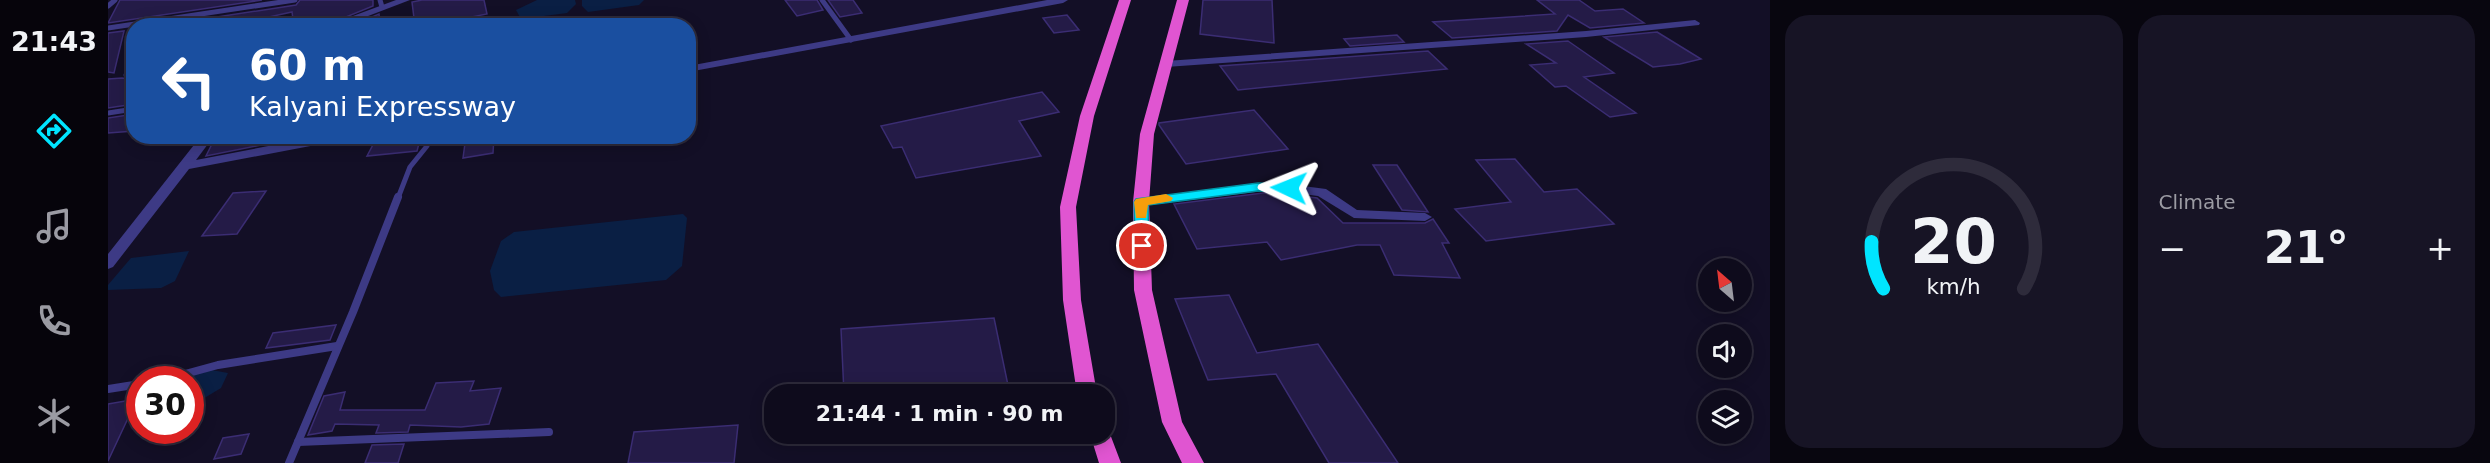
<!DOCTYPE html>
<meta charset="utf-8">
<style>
:root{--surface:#0e0b1c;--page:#171425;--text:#f1f3f6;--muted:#9b9ba3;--line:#2e2b3b;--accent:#00e5ff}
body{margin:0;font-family:"DejaVu Sans",sans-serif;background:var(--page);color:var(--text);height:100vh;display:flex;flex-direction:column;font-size:22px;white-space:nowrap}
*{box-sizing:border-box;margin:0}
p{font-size:20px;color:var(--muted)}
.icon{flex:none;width:33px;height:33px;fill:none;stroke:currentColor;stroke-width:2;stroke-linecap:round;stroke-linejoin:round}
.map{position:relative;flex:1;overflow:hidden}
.details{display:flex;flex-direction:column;gap:15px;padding:15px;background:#08060f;width:720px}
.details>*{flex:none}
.guide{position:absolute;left:18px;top:18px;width:570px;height:126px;border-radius:24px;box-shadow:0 3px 15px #0003,0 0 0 2px var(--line);background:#1a4fa0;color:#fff;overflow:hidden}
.needle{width:39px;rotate:332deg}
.controls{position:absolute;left:1590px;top:258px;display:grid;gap:12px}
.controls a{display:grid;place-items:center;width:54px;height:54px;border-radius:50%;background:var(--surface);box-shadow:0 3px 15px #0003,0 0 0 2px var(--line);font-size:30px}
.speed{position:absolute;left:18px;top:366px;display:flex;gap:12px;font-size:30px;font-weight:700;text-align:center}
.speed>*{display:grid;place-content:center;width:78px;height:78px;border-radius:50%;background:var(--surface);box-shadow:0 3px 15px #0003,0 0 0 2px var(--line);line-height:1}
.speed .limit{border:9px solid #d22;background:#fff;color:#111}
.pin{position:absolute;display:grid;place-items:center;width:51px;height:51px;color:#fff;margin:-26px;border:3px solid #fff;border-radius:50%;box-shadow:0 2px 6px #0007}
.me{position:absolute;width:66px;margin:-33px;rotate:272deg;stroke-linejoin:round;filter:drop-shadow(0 0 4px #0008)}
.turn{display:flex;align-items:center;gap:21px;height:126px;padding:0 24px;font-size:27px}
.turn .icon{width:78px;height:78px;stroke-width:2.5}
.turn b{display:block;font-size:42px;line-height:51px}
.big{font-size:45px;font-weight:800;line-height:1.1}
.details .widget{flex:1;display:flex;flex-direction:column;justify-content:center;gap:9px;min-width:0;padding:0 21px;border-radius:24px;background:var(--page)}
.details .dial{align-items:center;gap:0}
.dial svg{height:156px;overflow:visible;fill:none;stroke:var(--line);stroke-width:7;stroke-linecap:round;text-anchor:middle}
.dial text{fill:var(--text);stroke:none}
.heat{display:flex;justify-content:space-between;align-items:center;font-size:33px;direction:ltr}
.details .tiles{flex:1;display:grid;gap:15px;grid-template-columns:repeat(2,1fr)}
.trip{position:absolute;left:656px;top:384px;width:351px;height:60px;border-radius:24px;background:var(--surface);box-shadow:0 3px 15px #0003,0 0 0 2px var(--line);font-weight:800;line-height:60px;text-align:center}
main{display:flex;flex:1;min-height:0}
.dock{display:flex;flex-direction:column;width:108px;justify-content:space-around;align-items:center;background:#06040b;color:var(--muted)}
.dock .icon{width:42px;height:42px}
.dock .active{color:var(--accent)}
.dock b{font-size:27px;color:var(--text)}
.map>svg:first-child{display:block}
</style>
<main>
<nav class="dock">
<b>21:43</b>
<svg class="icon active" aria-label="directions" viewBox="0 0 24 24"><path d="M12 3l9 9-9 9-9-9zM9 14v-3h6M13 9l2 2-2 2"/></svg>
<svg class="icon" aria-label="music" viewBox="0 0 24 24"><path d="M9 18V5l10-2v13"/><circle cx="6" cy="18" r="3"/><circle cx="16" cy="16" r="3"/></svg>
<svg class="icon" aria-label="phone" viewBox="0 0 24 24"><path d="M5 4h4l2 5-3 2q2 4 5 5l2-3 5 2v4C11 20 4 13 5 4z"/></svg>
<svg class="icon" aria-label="climate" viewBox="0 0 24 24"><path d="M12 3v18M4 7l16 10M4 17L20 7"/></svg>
</nav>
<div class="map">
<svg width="1662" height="463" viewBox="0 0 1662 463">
<rect width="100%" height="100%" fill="#130f26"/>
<g fill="#0a1f44">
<polygon points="429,0 467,0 468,4 459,13 413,19 408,10"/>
<polygon points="474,0 536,0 531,5 480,12 474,6"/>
<polygon points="575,214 579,218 574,266 558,280 393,297 386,290 382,271 393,241 406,232"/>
<polygon points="81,251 67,281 53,288 0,290 0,285 23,258"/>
<polygon points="98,369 120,373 113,388 83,406 82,380 72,380"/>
</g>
<g fill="#241b47" stroke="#3b2d73" stroke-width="1.5">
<polygon points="12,0 154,0 0,23"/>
<polygon points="192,0 265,0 265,6 216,26 186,26 184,12 119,26 50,26 188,5"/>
<polygon points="314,0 376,0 379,14 338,22 339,26 307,26 304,2"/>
<polygon points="677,0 709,0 715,10 689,16"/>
<polygon points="720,0 745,0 754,13 732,17"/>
<polygon points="1095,0 1164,0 1166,43 1092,34"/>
<polygon points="1429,0 1471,0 1487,11 1515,9 1536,23 1482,28 1460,15 1449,31 1344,38 1325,22 1447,14"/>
<polygon points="271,14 272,26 242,26"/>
<polygon points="959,15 971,30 946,33 935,18"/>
<polygon points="16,31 6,73 0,72 0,33"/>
<polygon points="1549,32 1593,59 1572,64 1545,67 1496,37"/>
<polygon points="1289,35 1296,42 1242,46 1236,39"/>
<polygon points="1460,41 1506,73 1476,77 1528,113 1502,117 1458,86 1447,87 1422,65 1448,63 1418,44"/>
<polygon points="1320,51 1339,69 1130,90 1112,66"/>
<polygon points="14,78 26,80 26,104 0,108 0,79"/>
<polygon points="934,92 951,112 911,121 933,156 808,178 794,147 785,148 773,126"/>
<polygon points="1146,110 1180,149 1078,164 1051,125 1051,123"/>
<polygon points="26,114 26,131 0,133 0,118"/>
<polygon points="108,136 168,136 168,142 98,156"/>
<polygon points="296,136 313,136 309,151 259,156 267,141"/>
<polygon points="358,136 386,136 385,153 355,158"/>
<polygon points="1407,159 1436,192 1469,189 1506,224 1378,241 1347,209 1403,202 1368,160"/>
<polygon points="1265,165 1289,165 1320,212 1294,210"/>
<polygon points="158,191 129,234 94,236 125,193"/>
<polygon points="1163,192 1166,197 1185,195 1209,198 1235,223 1317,223 1325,219 1341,243 1334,243 1352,278 1286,275 1272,245 1249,245 1173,260 1159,242 1089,249 1066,204"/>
<polygon points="1121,295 1149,353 1210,344 1290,463 1221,463 1168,374 1100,380 1067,299"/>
<polygon points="886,318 901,390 848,394 736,394 733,329"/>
<polygon points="228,325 222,340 158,348 165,333"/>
<polygon points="366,381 362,391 393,388 381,424 353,427 302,425 300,432 268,433 271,425 227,424 224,431 200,435 216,396 237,392 232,410 317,410 328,383"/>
<polygon points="29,399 0,461 0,404"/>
<polygon points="630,425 626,463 520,463 526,432"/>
<polygon points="141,434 133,454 106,459 115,438"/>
<polygon points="296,444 290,463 257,463 264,445"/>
</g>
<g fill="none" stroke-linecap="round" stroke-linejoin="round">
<g stroke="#3d3a85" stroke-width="5">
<polyline points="272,0 274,7"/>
<polyline points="714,0 743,40"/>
<polyline points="0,6 7,0"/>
<polyline points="0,28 187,0"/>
<polyline points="18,75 26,75"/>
<polyline points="0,113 26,109"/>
<polyline points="290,198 302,167 319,146 321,136"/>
</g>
<g stroke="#3d3a85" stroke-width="8">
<polyline points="55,380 110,365 229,346"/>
<polyline points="0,389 32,384"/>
<polyline points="190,442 441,432"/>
<polyline points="181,463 245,312 290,197"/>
</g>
<g fill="#3d3a85" fill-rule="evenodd">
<polygon points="288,0 302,0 234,26 218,26"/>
<polygon points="939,0 960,0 955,3 580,72 580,66"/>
<polygon points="1587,20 1592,23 1591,25 1478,37 1058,67 1053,64 1058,61 1478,31"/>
<polygon points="93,136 106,136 88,160 212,136 240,136 234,140 81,169 5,267 0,269 0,254"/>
<polygon points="1164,182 1218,189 1249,210 1317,213 1324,217 1317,221 1246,218 1210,196 1164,190 1033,206 1026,202 1033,198"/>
</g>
<g fill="#e055d1" fill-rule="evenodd">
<polygon points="1011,0 1023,0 986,116 968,207 973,300 989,394 969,394 955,300 952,207 972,116"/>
<polygon points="1069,0 1081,0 1046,134 1041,202 1044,290 1074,422 1096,463 1074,463 1054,422 1026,290 1025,202 1032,134"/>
<polygon points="996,427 1002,434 1013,463 991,463 982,434 996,434"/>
</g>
</g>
<polygon fill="#00e5ff" stroke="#0095a6" stroke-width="1.5" points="1150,183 1181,184 1187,188 1181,192 1150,191 1040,205 1041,246 1034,250 1027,246 1026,202 1028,199"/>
<polygon fill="#f59e0b" points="1058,194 1065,198 1063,201 1040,205 1038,218 1028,218 1026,202 1028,199"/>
</svg>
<div class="controls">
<a><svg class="needle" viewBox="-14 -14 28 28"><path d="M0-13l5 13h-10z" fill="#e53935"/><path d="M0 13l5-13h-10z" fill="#9b9ba3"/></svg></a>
<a><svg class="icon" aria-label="sound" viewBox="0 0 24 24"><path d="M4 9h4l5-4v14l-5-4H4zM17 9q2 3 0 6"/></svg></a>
<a><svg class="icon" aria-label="layers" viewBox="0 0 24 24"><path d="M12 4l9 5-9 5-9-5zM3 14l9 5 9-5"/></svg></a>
</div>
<div class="speed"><div class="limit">30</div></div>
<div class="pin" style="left:1034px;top:246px;background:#d93025"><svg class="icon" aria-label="arrive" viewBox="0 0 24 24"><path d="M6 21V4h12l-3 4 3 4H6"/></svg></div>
<svg class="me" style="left:1181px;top:188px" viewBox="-20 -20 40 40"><path d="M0-17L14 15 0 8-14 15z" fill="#00e5ff" stroke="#fff" stroke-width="4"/></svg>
<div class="trip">21:44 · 1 min · 90 m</div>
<div class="guide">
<div class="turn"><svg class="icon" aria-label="left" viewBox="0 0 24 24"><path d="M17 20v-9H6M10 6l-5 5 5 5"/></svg><div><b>60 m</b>Kalyani Expressway</div></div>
</div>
</div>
<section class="details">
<div class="tiles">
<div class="widget dial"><svg viewBox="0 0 100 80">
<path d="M14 69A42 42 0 1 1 86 69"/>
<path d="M14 69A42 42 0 0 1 8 45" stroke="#00e5ff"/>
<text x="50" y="56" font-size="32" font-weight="700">20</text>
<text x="50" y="72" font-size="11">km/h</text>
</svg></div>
<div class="widget"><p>Climate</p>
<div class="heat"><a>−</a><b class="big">21°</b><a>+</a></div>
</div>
</div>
</section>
</main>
